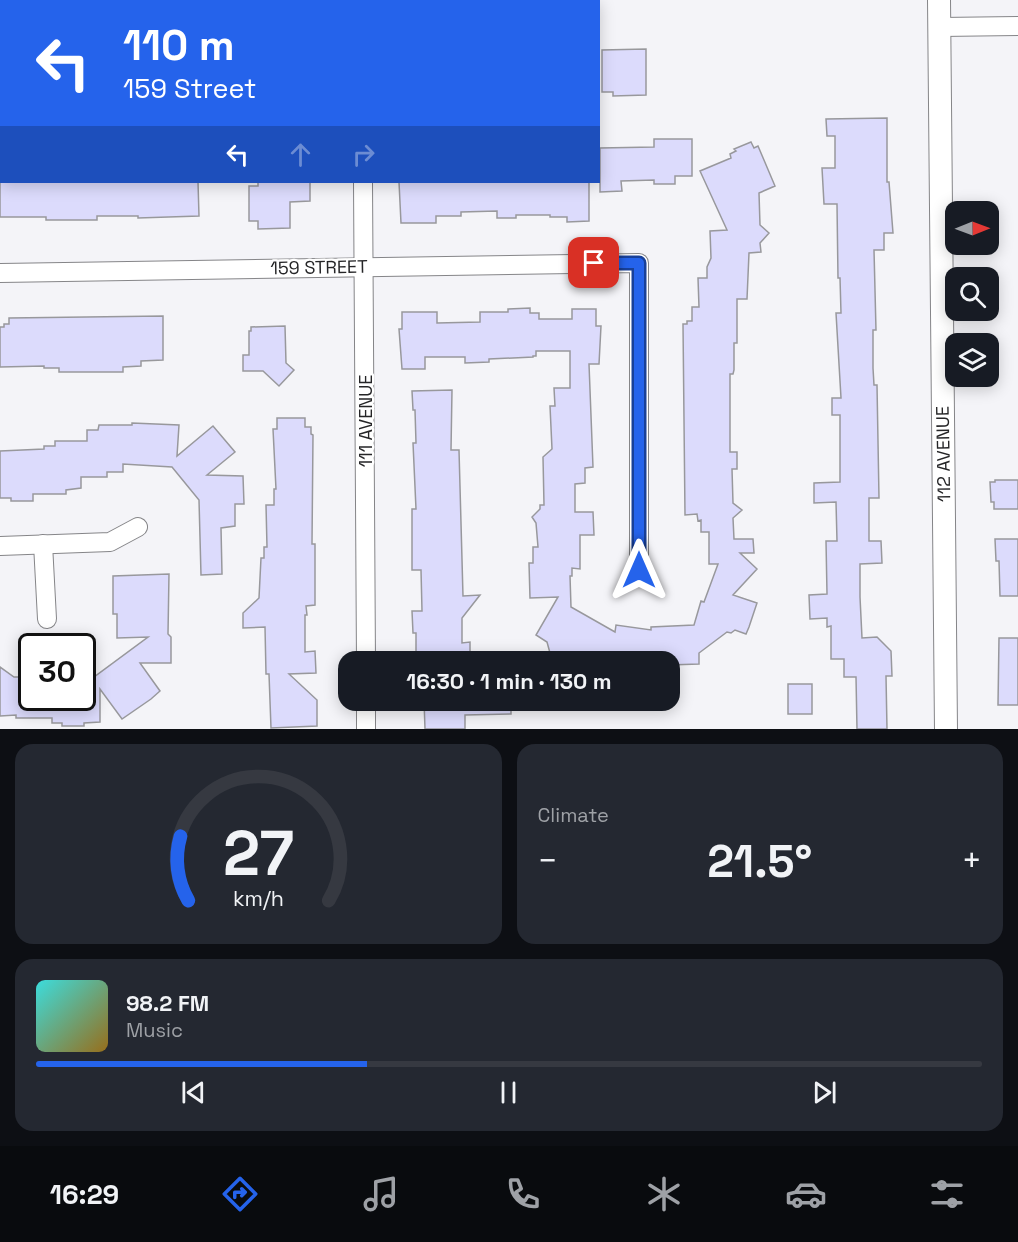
<!DOCTYPE html>
<meta charset="utf-8">
<style>
:root{--surface:#171b24;--page:#242831;--text:#f1f3f6;--muted:#9ea1a6;--line:#363941;--accent:#2563eb}
body{margin:0;font-family:"Space Grotesk",sans-serif;background:var(--page);color:var(--text);height:100vh;display:flex;flex-direction:column;font-size:22px;white-space:nowrap}
*{box-sizing:border-box;margin:0}
p{font-size:20px;color:var(--muted)}
.icon{flex:none;width:33px;height:33px;fill:none;stroke:currentColor;stroke-width:2;stroke-linecap:round;stroke-linejoin:round}
.map{position:relative;height:729px;overflow:hidden}
.side{display:flex;flex-direction:column;gap:15px;padding:15px;background:#0d0f14;flex:1}
.side>*{flex:none}
.banner{position:absolute;left:0px;top:0px;width:600px;height:183px;box-shadow:0 3px 15px #0003;background:#2563eb;color:#fff;overflow:hidden}
.needle{width:39px;rotate:89deg}
.controls{position:absolute;left:945px;top:201px;display:grid;gap:12px}
.controls a{display:grid;place-items:center;width:54px;height:54px;border-radius:12px;background:var(--surface);box-shadow:0 3px 15px #0003;font-size:30px}
.speed{position:absolute;left:18px;top:633px;display:flex;gap:12px;font-size:30px;font-weight:700;text-align:center}
.speed>*{display:grid;place-content:center;width:78px;height:78px;border-radius:50%;background:var(--surface);box-shadow:0 3px 15px #0003;line-height:1}
.speed .limit{border:3px solid #111;border-radius:9px;background:#fff;color:#111}
.pin{position:absolute;display:grid;place-items:center;width:51px;height:51px;color:#fff;margin:-26px;border-radius:12px;box-shadow:0 3px 9px #0006}
.me{position:absolute;width:66px;margin:-33px;rotate:0deg;stroke-linejoin:round;filter:drop-shadow(0 0 4px #0008)}
.turn{display:flex;align-items:center;gap:21px;height:126px;padding:0 24px;font-size:27px}
.turn .icon{width:78px;height:78px;stroke-width:2.5}
.turn b{display:block;font-size:42px;line-height:51px}
.lanes{display:flex;align-items:center;height:57px;padding:0 24px;background:#0003;justify-content:center;gap:30px;direction:ltr}
.lanes .off{opacity:.35}
.big{font-size:45px;font-weight:700;line-height:1.1}
.side .card{flex:1;display:flex;flex-direction:column;justify-content:center;gap:9px;min-width:0;padding:0 21px;border-radius:18px;background:var(--page)}
.side .dial{align-items:center;gap:0}
.dial svg{height:156px;overflow:visible;fill:none;stroke:var(--line);stroke-width:7;stroke-linecap:round;text-anchor:middle}
.dial text{fill:var(--text);stroke:none}
.song{display:flex;align-items:center;gap:18px}
.cover{width:72px;height:72px;border-radius:9px;background:linear-gradient(135deg,hsl(180 70% 55%),hsl(40 70% 35%))}
.played{height:6px;border-radius:3px;background:linear-gradient(90deg,var(--accent) 35%,var(--line) 35%)}
.keys{display:flex;justify-content:space-around;direction:ltr}
.heat{display:flex;justify-content:space-between;align-items:center;font-size:33px;direction:ltr}
.side .tiles{flex:1;display:grid;gap:15px;grid-template-columns:1fr 1fr}
.card:last-child{grid-column:span 2}
.trip{position:absolute;left:338px;top:651px;width:342px;height:60px;border-radius:18px;background:var(--surface);box-shadow:0 3px 15px #0003;font-weight:700;line-height:60px;text-align:center}
.menu{display:flex;height:96px;justify-content:space-around;align-items:center;background:#090b0e;color:var(--muted)}
.menu .icon{width:42px;height:42px}
.menu .selected{color:var(--accent)}
.menu b{font-size:27px;color:var(--text)}
.map>svg:first-child{display:block}
</style>
<div class="map">
<svg width="1018" height="729" viewBox="0 0 1018 729">
<rect width="100%" height="100%" fill="#f4f4f8"/>
<g fill="#dcdbfc" stroke="#98989c" stroke-width="1.5">
<polygon points="646,49 646,95 613,96 613,92 602,92 602,50"/>
<polygon points="887,118 887,182 889,182 893,233 884,233 884,250 874,250 876,330 873,330 873,368 874,385 877,385 879,498 869,498 869,541 881,541 882,563 860,564 860,597 862,638 877,637 891,651 892,676 886,676 887,729 857,729 856,677 844,677 844,659 831,659 831,626 827,627 827,618 810,619 809,595 827,594 826,541 837,541 836,502 814,503 814,483 840,482 840,415 832,415 832,398 841,398 836,313 841,313 840,278 838,278 837,204 824,204 822,168 835,168 835,136 827,136 826,119"/>
<polygon points="654,139 692,139 692,176 675,176 675,184 654,184 654,180 621,181 622,191 600,192 600,148 654,147"/>
<polygon points="751,142 754,148 758,146 775,186 759,193 760,225 769,233 760,243 761,252 749,253 747,299 737,299 737,343 734,343 734,370 733,374 730,374 730,452 737,452 737,469 732,469 733,503 742,510 733,518 734,539 753,539 754,553 740,553 757,569 733,595 757,603 749,627 746,634 735,630 731,633 727,632 699,653 699,664 669,665 669,662 574,662 563,655 555,656 550,653 547,642 536,635 558,597 530,598 529,563 533,563 533,547 538,547 536,523 532,517 540,509 540,505 544,505 543,457 552,449 550,406 555,406 554,388 570,388 570,351 536,351 536,356 533,356 533,357 489,359 489,362 465,363 465,357 425,357 425,369 402,369 399,329 402,329 402,312 437,312 437,323 480,322 480,312 508,312 508,309 530,308 530,313 539,313 539,319 572,319 572,309 596,309 596,326 601,326 599,364 589,364 593,467 585,468 585,483 575,484 575,512 593,512 594,535 580,535 580,569 572,568 572,576 570,576 571,607 615,632 616,625 651,630 651,627 694,625 701,601 704,602 718,564 709,564 709,532 701,532 701,520 698,521 697,514 685,515 683,324 687,324 687,321 692,321 692,307 699,307 698,278 707,278 707,267 711,258 710,231 727,230 700,171 731,158 730,154 736,151 734,149"/>
<polygon points="0,182 198,182 199,216 138,218 138,216 97,216 97,220 46,220 46,217 0,217"/>
<polygon points="258,182 310,182 310,201 290,202 290,228 258,229 258,221 249,221 249,186 258,186"/>
<polygon points="399,182 589,182 589,221 567,222 567,217 550,217 550,215 516,215 516,218 497,218 497,211 461,212 461,216 436,216 436,223 401,223"/>
<polygon points="163,316 163,360 141,361 141,366 123,367 123,372 59,372 59,368 44,368 44,366 0,367 0,327 4,327 4,324 9,324 9,318"/>
<polygon points="285,326 286,363 294,370 279,386 263,371 243,371 243,355 249,355 249,331 251,331 251,327"/>
<polygon points="452,390 451,450 459,450 463,596 480,595 462,618 462,643 470,642 470,662 416,662 416,633 413,633 412,611 422,611 421,570 412,570 412,509 416,509 413,443 416,443 415,410 413,410 412,391"/>
<polygon points="277,418 305,418 305,427 311,427 311,434 313,435 312,544 315,544 315,605 306,606 307,615 305,615 305,652 315,651 316,673 289,674 317,700 317,726 271,728 269,674 266,674 265,627 243,628 243,613 259,598 261,558 264,558 264,547 267,547 266,505 274,505 274,489 276,489 273,429 277,429"/>
<polygon points="132,423 179,425 177,456 213,426 235,452 207,475 243,476 244,504 235,504 235,526 221,528 222,574 201,575 199,500 172,467 123,464 123,472 107,472 107,477 81,477 81,488 66,490 66,494 33,494 33,501 11,501 11,498 0,498 0,451 44,449 44,446 55,446 55,441 87,441 87,430 98,430 99,425 132,425"/>
<polygon points="995,480 1018,480 1018,509 994,509 994,502 991,502 990,482 995,482"/>
<polygon points="995,539 1018,539 1018,596 1000,596 999,561 996,561"/>
<polygon points="169,574 168,634 171,637 171,663 140,663 160,691 151,699 122,719 100,689 100,722 84,723 84,726 62,726 62,723 52,723 52,718 16,718 16,715 0,716 0,667 14,677 32,677 32,698 82,698 82,686 148,637 117,638 117,614 113,614 113,576"/>
<polygon points="999,638 1018,638 1018,705 998,705"/>
<rect x="788" y="684" width="24" height="30"/>
<polygon points="424,700 511,700 511,714 465,715 465,729 425,729"/>
</g>
<g fill="none" stroke-linecap="round" stroke-linejoin="round">
<g stroke="#858588" stroke-width="20">
<g id="minor">
<polyline points="361,0 361,2"/>
<polyline points="940,27 1018,26"/>
<polyline points="363,182 366,662"/>
<polyline points="0,273 639,263 639,570"/>
<polyline points="43,544 47,619"/>
<polyline points="0,546 110,542 138,527"/>
<polyline points="366,700 366,729"/>
</g>
</g>
<g stroke="#858588" stroke-width="24">
<polyline id="tertiary" points="939,0 946,729"/>
</g>
<use href="#minor" stroke="#fff" stroke-width="18"/>
<use href="#tertiary" stroke="#fff" stroke-width="22"/>
</g>
<g fill="none" stroke-linecap="round" stroke-linejoin="round">
<g stroke="#184099" stroke-width="15">
<polyline id="route" points="594,263 639,263 639,570"/>
</g>
<use href="#route" stroke="#2563eb" stroke-width="10"/>
</g>
<g text-anchor="middle" dominant-baseline="central" stroke-width="4.5" stroke-linejoin="round" paint-order="stroke">
<g font-size="18" fill="#252527" stroke="#fff">
<text transform="translate(319 267) rotate(-1)">159 STREET</text>
<text transform="translate(365 421) rotate(-90)">111 AVENUE</text>
<text transform="translate(943 454) rotate(-91)">112 AVENUE</text>
</g>
</g>
</svg>
<div class="controls">
<a><svg class="needle" viewBox="-14 -14 28 28"><path d="M0-13l5 13h-10z" fill="#e53935"/><path d="M0 13l5-13h-10z" fill="#9ea1a6"/></svg></a>
<a><svg class="icon" aria-label="search" viewBox="0 0 24 24"><circle cx="10" cy="10" r="6"/><path d="M15 15l6 6"/></svg></a>
<a><svg class="icon" aria-label="layers" viewBox="0 0 24 24"><path d="M12 4l9 5-9 5-9-5zM3 14l9 5 9-5"/></svg></a>
</div>
<div class="speed"><div class="limit">30</div></div>
<div class="pin" style="left:594px;top:263px;background:#d93025"><svg class="icon" aria-label="arrive" viewBox="0 0 24 24"><path d="M6 21V4h12l-3 4 3 4H6"/></svg></div>
<svg class="me" style="left:639px;top:570px" viewBox="-20 -20 40 40"><path d="M0-17L14 15 0 8-14 15z" fill="#2563eb" stroke="#fff" stroke-width="4"/></svg>
<div class="trip">16:30 · 1 min · 130 m</div>
<div class="banner">
<div class="turn"><svg class="icon" aria-label="left" viewBox="0 0 24 24"><path d="M17 20v-9H6M10 6l-5 5 5 5"/></svg><div><b>110 m</b>159 Street</div></div>
<div class="lanes"><svg class="icon" aria-label="left" viewBox="0 0 24 24"><path d="M17 20v-9H6M10 6l-5 5 5 5"/></svg><svg class="icon off" aria-label="ahead" viewBox="0 0 24 24"><path d="M12 20V5M6 11l6-6 6 6"/></svg><svg class="icon off" aria-label="right" viewBox="0 0 24 24"><path d="M7 20v-9h11M14 6l5 5-5 5"/></svg></div>
</div>
</div>
<section class="side">
<div class="tiles">
<div class="card dial"><svg viewBox="0 0 100 80">
<path d="M14 69A42 42 0 1 1 86 69"/>
<path d="M14 69A42 42 0 0 1 10 36" stroke="#2563eb"/>
<text x="50" y="56" font-size="32" font-weight="700">27</text>
<text x="50" y="72" font-size="11">km/h</text>
</svg></div>
<div class="card"><p>Climate</p>
<div class="heat"><a>−</a><b class="big">21.5°</b><a>+</a></div>
</div>
<div class="card">
<div class="song"><i class="cover"></i><div><b>98.2 FM</b><p>Music</p></div></div>
<div class="played"></div>
<div class="keys"><svg class="icon" aria-label="previous" viewBox="0 0 24 24"><path d="M18 5L8 12l10 7zM5 5v14"/></svg><svg class="icon" aria-label="pause" viewBox="0 0 24 24"><path d="M8 5v14M16 5v14"/></svg><svg class="icon" aria-label="next" viewBox="0 0 24 24"><path d="M6 5l10 7-10 7zM19 5v14"/></svg></div>
</div>
</div>
</section>
<nav class="menu">
<b>16:29</b>
<svg class="icon selected" aria-label="directions" viewBox="0 0 24 24"><path d="M12 3l9 9-9 9-9-9zM9 14v-3h6M13 9l2 2-2 2"/></svg>
<svg class="icon" aria-label="music" viewBox="0 0 24 24"><path d="M9 18V5l10-2v13"/><circle cx="6" cy="18" r="3"/><circle cx="16" cy="16" r="3"/></svg>
<svg class="icon" aria-label="phone" viewBox="0 0 24 24"><path d="M5 4h4l2 5-3 2q2 4 5 5l2-3 5 2v4C11 20 4 13 5 4z"/></svg>
<svg class="icon" aria-label="climate" viewBox="0 0 24 24"><path d="M12 3v18M4 7l16 10M4 17L20 7"/></svg>
<svg class="icon" aria-label="car" viewBox="0 0 24 24"><path d="M5 17H2v-5l4-1 3-4h7l3 4 3 1v5h-3M9 17h6M6 11h13"/><circle cx="7" cy="17" r="2"/><circle cx="17" cy="17" r="2"/></svg>
<svg class="icon" aria-label="filters" viewBox="0 0 24 24"><path d="M4 7h16M4 17h16"/><circle cx="9" cy="7" r="2"/><circle cx="15" cy="17" r="2"/></svg>
</nav>
